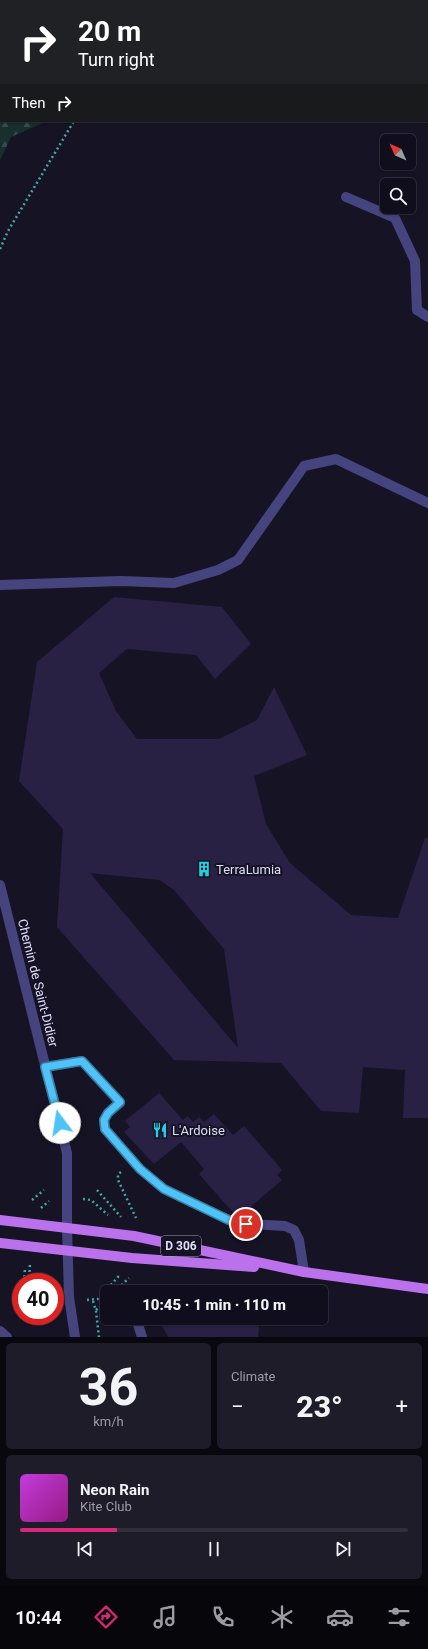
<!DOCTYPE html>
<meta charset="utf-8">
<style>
:root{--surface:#100e1c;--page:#1e1c29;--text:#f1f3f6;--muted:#9c9ca3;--line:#302e3b;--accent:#db2777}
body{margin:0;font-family:Roboto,sans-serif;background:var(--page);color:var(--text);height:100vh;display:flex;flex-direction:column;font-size:15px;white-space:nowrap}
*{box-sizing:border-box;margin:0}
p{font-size:13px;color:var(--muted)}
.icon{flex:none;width:22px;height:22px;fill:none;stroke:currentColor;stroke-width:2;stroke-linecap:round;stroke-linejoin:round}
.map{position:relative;height:1337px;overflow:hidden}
.side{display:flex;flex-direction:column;gap:6px;padding:6px;background:#09080f;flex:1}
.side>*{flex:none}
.hud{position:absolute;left:0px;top:0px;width:428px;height:122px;box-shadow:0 1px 3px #0004,0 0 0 1px var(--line);background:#202124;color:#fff;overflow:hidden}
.needle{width:26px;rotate:315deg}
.buttons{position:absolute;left:380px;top:134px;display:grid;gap:8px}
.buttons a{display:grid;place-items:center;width:36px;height:36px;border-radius:6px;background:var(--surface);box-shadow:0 1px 3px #0004,0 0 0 1px var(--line);font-size:20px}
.speed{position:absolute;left:12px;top:1273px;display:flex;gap:8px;font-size:20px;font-weight:700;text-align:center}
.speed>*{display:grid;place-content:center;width:52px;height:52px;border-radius:50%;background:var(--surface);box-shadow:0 1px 3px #0004,0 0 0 1px var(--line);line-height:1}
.speed .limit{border:6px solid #d22;background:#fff;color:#111}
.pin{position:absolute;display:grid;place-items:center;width:34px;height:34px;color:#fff;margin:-17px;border:2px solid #fff;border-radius:50%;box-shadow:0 1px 4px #0007}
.me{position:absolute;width:44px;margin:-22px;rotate:346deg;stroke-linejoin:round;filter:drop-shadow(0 0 3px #0008)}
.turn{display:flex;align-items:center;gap:14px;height:84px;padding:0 12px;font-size:18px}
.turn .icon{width:52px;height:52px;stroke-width:2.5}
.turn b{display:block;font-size:28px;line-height:34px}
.then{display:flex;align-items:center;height:38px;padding:0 12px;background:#0003;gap:8px;font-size:15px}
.big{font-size:30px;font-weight:800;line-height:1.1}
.side .tile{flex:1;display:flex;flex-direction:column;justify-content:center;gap:6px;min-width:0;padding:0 14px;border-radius:6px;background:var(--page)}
.side .dial{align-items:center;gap:0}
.dial b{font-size:52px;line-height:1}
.song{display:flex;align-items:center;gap:12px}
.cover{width:48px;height:48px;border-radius:6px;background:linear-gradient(135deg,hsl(290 70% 55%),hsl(310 70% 35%))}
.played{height:4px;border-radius:2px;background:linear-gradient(90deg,var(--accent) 25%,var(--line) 25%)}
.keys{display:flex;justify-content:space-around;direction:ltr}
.heat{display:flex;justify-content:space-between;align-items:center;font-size:22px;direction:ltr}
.side .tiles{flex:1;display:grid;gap:6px;grid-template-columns:1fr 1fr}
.tile:last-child{grid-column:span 2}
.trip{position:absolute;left:100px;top:1285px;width:228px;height:40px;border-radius:6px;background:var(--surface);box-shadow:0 1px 3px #0004,0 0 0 1px var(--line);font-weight:800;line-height:40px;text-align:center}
.dock{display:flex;height:64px;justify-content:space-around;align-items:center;background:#06060b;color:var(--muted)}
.dock .icon{width:28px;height:28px}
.dock .active{color:var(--accent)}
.dock b{font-size:18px;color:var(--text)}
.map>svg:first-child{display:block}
</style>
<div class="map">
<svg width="428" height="1337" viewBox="0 0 428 1337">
<defs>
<pattern id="forest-firs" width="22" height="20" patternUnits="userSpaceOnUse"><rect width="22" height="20" fill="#172f2d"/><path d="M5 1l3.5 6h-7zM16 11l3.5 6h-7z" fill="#384d4c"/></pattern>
</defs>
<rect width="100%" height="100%" fill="#161325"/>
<polygon fill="url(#forest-firs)" points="0,0 208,0 1,1 1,121 47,121 11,137 0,160"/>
<g fill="#282144" fill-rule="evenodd">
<path d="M114 597 222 607 251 644 215 679 196 655 127 649 99 673 116 711 137 739H219L257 720 274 687 307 755 254 776 266 824 290 863 351 915 398 918 425 838H428V1118H403L405 1070 363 1067 359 1113 321 1111 281 1063 174 1060 57 927 63 829 19 781 37 662ZM90 873 159 880 174 890 224 949 238 1048Z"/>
<polygon points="159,1093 183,1120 188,1116 193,1122 199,1117 204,1122 214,1114 233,1135 244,1126 282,1170 277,1175 282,1180 239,1217 237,1217 199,1174 204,1169 181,1142 154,1164 124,1132 130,1127 125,1121"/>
<polygon points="158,1318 260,1318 258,1337 168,1337"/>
</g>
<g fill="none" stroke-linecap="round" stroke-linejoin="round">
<g stroke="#40aaa2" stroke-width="2.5" stroke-dasharray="2 3" stroke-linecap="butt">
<polyline points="145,1 146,0"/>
<polyline points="0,249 8,231 74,121"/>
<polyline points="121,1172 118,1174 118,1180 136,1218"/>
<polyline points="97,1190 121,1217"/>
<polyline points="83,1199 91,1200 108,1215"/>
<polyline points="32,1200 44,1190"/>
<polyline points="41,1208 49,1201"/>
<polyline points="24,1282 25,1268"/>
<polyline points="29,1282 30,1263"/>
<polyline points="114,1292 129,1278"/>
<polyline points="87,1300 98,1299 118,1277 118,1274"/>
<polyline points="93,1301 96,1311 99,1337"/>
<polyline points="96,1310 107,1299"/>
</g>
<g stroke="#45447e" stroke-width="10">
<polyline points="346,197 395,218 415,261 417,310 428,317"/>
<polyline points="0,585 121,581 174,583 218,570 238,560 304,466 336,459 428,503"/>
<polyline points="0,885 67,1153 67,1228 69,1297 75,1337"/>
<polyline points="45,1067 82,1061 120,1103 108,1113 104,1120 105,1129 140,1169 164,1189 235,1223 285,1226 294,1230 299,1240 304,1272"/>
<polyline points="136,1318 142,1337"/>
<polyline points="0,1331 7,1337"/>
</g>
<g stroke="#bc71ec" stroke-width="10">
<polyline points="0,1220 134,1236 304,1272 428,1289"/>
<polyline points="0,1243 132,1258 254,1267"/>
</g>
</g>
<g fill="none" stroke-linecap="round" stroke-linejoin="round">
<g stroke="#337fa1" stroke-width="10">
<polyline id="route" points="60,1123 45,1067 82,1061 120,1102 108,1113 104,1120 105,1129 140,1169 164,1189 235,1223 246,1224"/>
</g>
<use href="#route" stroke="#4fc3f7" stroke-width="7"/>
</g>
<defs>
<g id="building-bare" transform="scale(1.2)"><path d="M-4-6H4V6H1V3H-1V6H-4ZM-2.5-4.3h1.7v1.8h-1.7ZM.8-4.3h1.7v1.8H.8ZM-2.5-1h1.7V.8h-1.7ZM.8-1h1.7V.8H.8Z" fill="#21d1e1" stroke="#161325" stroke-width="2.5" paint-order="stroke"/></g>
<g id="restaurant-bare" transform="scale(1.2)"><path d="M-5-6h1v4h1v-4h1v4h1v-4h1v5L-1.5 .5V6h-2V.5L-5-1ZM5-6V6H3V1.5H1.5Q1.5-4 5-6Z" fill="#21d1e1" stroke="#161325" stroke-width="2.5" paint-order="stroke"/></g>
</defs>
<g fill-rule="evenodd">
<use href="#building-bare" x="204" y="869"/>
<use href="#restaurant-bare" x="160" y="1130"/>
</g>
<g text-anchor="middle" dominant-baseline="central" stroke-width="4" stroke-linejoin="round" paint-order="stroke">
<rect fill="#161325" stroke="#a3a0ba" stroke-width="1" x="161" y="1236" width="40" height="20" rx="3"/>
<g font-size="12" font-weight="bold" fill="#dfdcfa">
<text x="181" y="1246">D 306</text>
</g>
<g font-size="13" fill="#dfdcfa" stroke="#161325" text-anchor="start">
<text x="216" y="869">TerraLumia</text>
<text x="172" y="1130">L'Ardoise</text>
</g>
<g font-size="13" fill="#dfdcfa" stroke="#161325">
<text transform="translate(38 983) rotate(76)">Chemin de Saint-Didier</text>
</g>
</g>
</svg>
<div class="buttons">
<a><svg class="needle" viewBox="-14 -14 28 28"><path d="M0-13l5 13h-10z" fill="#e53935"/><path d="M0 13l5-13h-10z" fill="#9c9ca3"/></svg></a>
<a><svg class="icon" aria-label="search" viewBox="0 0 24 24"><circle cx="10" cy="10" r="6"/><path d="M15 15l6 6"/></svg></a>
</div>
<div class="speed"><div class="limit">40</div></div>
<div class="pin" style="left:246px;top:1224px;background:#d93025"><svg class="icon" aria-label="arrive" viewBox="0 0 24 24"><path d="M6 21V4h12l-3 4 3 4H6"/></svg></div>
<svg class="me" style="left:60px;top:1123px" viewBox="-20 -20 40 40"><circle r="19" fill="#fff"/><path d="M0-13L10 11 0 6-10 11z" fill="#4fc3f7"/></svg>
<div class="trip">10:45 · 1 min · 110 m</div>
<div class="hud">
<div class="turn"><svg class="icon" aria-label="right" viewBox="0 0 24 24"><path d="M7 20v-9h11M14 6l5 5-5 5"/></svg><div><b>20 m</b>Turn right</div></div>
<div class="then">Then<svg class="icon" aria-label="right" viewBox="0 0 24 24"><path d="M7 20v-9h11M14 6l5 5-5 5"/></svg></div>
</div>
</div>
<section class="side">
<div class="tiles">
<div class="tile dial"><b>36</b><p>km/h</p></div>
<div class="tile"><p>Climate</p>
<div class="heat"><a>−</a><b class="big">23°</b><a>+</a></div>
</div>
<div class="tile">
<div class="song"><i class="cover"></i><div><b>Neon Rain</b><p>Kite Club</p></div></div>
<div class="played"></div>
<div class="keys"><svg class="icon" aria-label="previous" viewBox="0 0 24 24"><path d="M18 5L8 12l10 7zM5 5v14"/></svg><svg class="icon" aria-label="pause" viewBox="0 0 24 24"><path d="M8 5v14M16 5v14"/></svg><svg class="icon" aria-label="next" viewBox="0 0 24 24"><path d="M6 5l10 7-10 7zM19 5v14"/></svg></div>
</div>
</div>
</section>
<nav class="dock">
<b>10:44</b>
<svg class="icon active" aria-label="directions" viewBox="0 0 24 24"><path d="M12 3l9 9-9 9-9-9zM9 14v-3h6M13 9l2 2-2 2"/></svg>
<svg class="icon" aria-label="music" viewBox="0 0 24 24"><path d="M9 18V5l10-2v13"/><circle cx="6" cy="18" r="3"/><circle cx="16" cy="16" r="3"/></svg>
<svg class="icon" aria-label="phone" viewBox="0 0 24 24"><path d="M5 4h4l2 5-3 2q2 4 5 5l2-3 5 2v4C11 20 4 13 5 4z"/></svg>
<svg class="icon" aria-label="climate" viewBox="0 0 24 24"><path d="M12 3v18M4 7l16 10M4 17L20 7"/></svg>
<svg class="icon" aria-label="car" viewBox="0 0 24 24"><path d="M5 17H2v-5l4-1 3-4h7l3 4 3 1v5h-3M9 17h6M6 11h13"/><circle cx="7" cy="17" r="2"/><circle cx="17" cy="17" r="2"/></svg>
<svg class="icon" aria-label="filters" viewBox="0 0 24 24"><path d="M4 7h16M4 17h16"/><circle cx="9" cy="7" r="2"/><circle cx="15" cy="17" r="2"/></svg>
</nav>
